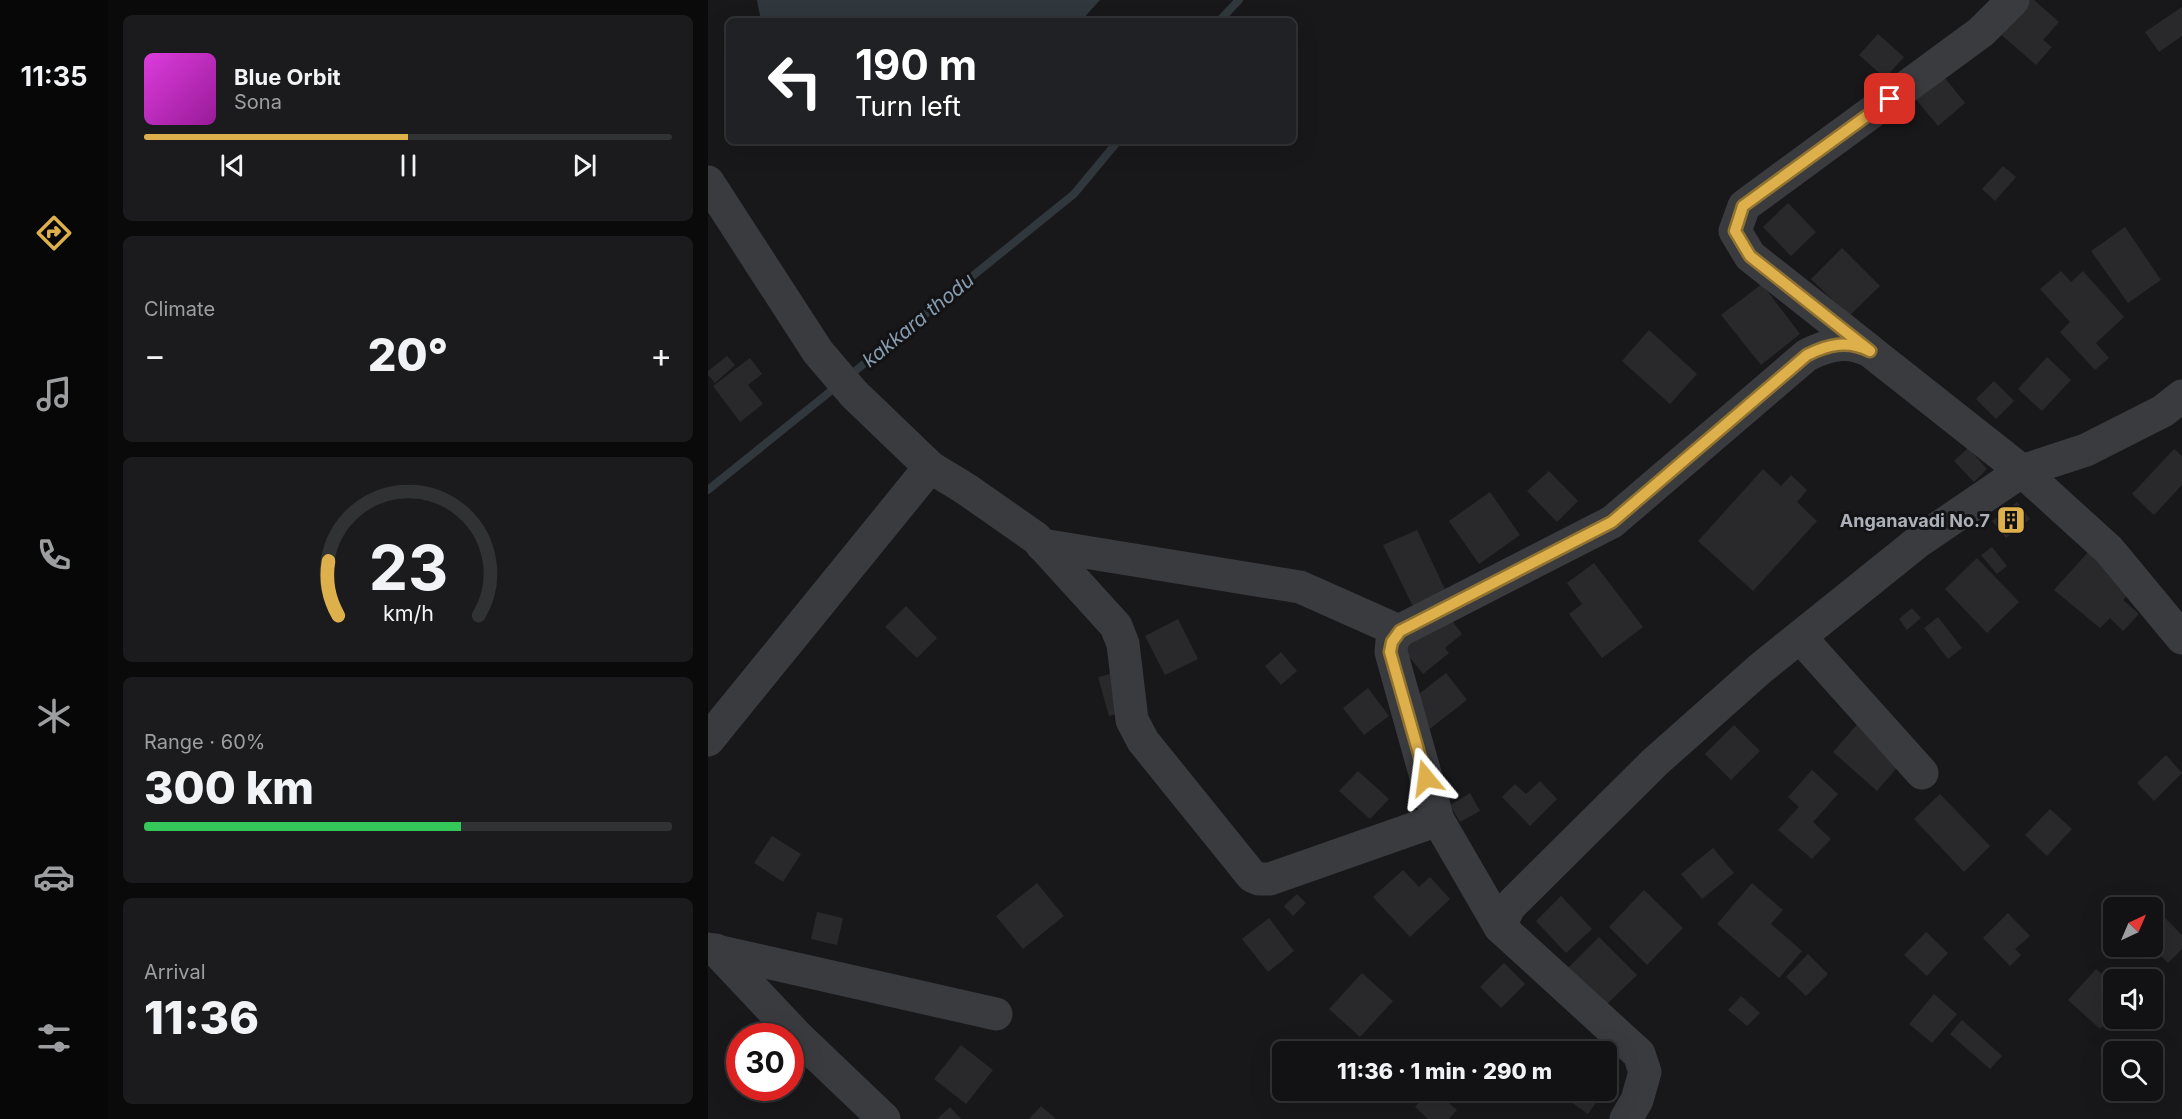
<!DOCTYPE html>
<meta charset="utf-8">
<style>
:root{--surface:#121214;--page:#1b1b1d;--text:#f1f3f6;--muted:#9c9ea0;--line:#313234;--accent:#deb04c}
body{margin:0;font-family:Inter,sans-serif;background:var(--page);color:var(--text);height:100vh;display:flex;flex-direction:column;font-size:22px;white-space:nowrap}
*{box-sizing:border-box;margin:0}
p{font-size:20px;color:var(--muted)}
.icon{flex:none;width:33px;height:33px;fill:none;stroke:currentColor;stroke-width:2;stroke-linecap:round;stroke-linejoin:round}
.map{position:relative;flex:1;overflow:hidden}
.sheet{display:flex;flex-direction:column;gap:15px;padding:15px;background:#0a0a0b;width:600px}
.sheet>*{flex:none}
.hud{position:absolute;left:18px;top:18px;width:570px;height:126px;border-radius:9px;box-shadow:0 6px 24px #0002,0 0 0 2px var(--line);background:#202124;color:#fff;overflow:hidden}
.needle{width:39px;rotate:44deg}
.controls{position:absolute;left:1395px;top:897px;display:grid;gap:12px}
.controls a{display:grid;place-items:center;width:60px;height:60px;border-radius:9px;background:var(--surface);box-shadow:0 6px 24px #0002,0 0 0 2px var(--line);font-size:30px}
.speed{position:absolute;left:18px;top:1023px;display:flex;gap:12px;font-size:30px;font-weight:700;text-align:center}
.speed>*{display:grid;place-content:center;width:78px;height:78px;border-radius:50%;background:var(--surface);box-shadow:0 6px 24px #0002,0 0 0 2px var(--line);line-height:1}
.speed .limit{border:9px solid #d22;background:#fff;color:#111}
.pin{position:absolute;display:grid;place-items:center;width:51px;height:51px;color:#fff;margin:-26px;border-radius:12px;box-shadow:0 3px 9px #0006}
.me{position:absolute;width:66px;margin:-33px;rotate:344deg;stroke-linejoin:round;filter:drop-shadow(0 0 4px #0008)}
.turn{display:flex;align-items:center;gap:21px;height:126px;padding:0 30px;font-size:27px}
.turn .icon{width:78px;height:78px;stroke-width:2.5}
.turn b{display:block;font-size:42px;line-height:51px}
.big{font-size:45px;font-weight:800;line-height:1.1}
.sheet .tile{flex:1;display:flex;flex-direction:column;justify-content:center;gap:9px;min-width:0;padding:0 21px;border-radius:9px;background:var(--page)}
.sheet .dial{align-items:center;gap:0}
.dial svg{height:156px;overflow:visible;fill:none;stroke:var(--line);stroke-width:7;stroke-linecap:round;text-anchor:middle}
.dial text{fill:var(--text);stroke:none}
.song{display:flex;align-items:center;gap:18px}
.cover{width:72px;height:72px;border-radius:9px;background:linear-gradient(135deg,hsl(300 70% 55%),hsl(300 70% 35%))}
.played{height:6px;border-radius:3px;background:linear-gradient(90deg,var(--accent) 50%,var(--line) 50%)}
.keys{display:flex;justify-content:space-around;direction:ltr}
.heat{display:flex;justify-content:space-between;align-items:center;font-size:33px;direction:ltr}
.charge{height:9px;border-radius:4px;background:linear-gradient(90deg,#34c759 60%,var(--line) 0)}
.trip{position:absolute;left:564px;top:1041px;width:345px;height:60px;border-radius:9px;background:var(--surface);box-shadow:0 6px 24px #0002,0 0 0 2px var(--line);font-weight:800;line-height:60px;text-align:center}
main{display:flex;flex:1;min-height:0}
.tabs{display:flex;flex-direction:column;width:108px;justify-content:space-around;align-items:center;background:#070708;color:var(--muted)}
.tabs .icon{width:42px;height:42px}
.tabs .current{color:var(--accent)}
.tabs b{font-size:27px;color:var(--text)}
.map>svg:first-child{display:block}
</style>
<main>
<nav class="tabs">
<b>11:35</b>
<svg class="icon current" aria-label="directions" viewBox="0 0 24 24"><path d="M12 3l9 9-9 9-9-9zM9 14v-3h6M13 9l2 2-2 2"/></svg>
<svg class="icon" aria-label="music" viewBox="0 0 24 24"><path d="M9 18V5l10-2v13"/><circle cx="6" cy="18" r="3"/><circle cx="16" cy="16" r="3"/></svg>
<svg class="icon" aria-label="phone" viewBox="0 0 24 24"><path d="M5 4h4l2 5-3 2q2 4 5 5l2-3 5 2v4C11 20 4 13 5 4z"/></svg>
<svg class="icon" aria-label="climate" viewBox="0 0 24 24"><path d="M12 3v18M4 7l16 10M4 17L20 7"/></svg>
<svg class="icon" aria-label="car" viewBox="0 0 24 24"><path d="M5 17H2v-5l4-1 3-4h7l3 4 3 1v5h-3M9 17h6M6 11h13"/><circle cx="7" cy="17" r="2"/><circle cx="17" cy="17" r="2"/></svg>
<svg class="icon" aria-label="filters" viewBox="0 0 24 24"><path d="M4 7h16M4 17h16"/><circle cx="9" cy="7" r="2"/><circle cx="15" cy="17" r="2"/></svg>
</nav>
<section class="sheet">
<div class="tile">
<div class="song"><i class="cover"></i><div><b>Blue Orbit</b><p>Sona</p></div></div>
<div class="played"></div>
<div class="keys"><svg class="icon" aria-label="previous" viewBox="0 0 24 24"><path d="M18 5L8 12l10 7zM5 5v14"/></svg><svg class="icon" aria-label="pause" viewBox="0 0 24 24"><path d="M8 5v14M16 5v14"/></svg><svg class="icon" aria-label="next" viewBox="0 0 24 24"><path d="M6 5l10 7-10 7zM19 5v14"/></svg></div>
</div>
<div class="tile"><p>Climate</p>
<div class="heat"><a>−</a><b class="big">20°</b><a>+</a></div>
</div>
<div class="tile dial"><svg viewBox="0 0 100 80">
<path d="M14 69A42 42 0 1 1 86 69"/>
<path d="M14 69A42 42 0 0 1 9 41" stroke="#deb04c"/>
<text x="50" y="56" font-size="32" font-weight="700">23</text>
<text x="50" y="72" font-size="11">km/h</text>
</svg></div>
<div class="tile"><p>Range · 60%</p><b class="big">300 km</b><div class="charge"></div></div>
<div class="tile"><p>Arrival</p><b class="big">11:36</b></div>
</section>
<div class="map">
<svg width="1474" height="1119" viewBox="0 0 1474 1119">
<rect width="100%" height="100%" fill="#18181a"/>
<polygon fill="#30373d" points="49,0 392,0 373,21 53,21"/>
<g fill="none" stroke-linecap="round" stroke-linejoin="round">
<g stroke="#30373d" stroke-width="8">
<polyline points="511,21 531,0"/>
<polyline points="141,376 366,194 410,141"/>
<polyline points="0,490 129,386"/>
</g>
</g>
<g fill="#29292b">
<polygon points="1321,0 1326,0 1351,22 1335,40 1344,47 1328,65 1291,33"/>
<polygon points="1474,7 1474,36 1451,52 1437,32"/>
<polygon points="1170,34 1196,57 1177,78 1151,55"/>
<polygon points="1233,73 1257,103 1230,126 1205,96"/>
<polygon points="1295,166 1308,177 1287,201 1274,189"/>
<polygon points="1080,203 1108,232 1083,256 1055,227"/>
<polygon points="1417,227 1453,280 1420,303 1383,251"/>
<polygon points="1134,248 1172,286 1141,316 1103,279"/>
<polygon points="1353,271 1363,282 1375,271 1416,317 1388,343 1401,358 1387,370 1352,332 1362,322 1332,289"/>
<polygon points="1054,284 1092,334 1053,365 1013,315"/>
<polygon points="941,330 989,374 962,404 914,361"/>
<polygon points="19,356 27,365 7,383 0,375 0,371"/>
<polygon points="1339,357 1363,380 1334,411 1310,389"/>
<polygon points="42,358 54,374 40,385 55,404 32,422 5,386"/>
<polygon points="1286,381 1306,401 1288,419 1268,399"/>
<polygon points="1260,448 1279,469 1266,482 1246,461"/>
<polygon points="1466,449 1474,456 1474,485 1446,515 1424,494"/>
<polygon points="1055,469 1073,486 1083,475 1099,490 1089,502 1109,521 1045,591 990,541"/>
<polygon points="841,471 870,501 849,522 819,491"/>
<polygon points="782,492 812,535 771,564 741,521"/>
<polygon points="1309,502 1322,519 1298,538 1284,521"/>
<polygon points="709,530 742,600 709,615 675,545"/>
<polygon points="1284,547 1299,566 1289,574 1273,555"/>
<polygon points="1381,551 1424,590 1415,600 1431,614 1415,631 1402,618 1392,628 1346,590"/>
<polygon points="1269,558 1311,602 1279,633 1237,589"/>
<polygon points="886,563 935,627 894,658 861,614 874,604 859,583"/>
<polygon points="198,606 229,638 209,658 177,627"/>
<polygon points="1204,608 1213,618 1199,630 1191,619"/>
<polygon points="739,614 754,634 737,648 741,653 715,674 695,649"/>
<polygon points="1230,617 1254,648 1240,659 1216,628"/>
<polygon points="470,619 490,659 457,675 437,636"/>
<polygon points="573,652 589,671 573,685 557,666"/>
<polygon points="417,670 428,709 401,716 390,677"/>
<polygon points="738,673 759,700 715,734 694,707"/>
<polygon points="660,688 681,716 656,735 635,708"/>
<polygon points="1154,719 1192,764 1169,791 1125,752"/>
<polygon points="1026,725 1052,751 1023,780 997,754"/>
<polygon points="1458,755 1474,773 1446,801 1429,783"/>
<polygon points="1104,770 1130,794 1105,822 1123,839 1104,859 1070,830 1091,807 1080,797"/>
<polygon points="650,771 681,799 662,819 631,791"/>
<polygon points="832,781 849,799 822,826 794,797 807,784 818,794"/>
<polygon points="762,793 772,811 752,822 742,805"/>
<polygon points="1232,794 1282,846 1256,872 1206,819"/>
<polygon points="1342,809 1364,829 1339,856 1317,835"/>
<polygon points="64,836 93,854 75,882 46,863"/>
<polygon points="1005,848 1026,873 994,899 973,874"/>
<polygon points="695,870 711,887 722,877 742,899 702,937 665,897"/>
<polygon points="329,883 356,916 315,949 288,916"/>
<polygon points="1044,883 1075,910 1063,924 1094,951 1071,978 1009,924"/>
<polygon points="936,890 975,928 939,965 901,927"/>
<polygon points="589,894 598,903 585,916 576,906"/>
<polygon points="853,896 884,929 858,953 828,921"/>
<polygon points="109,912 135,918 129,945 103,939"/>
<polygon points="1451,912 1474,935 1474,949 1460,963 1444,948 1444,918"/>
<polygon points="1300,913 1322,936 1307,949 1313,955 1302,966 1275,938"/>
<polygon points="561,918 586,951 560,972 534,939"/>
<polygon points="1218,932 1240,953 1219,976 1196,955"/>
<polygon points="891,937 929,975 898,1005 860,968"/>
<polygon points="1100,954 1120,974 1098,996 1078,977"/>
<polygon points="796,963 817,984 793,1008 772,987"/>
<polygon points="1388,969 1406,985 1406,1014 1392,1029 1360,1000"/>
<polygon points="654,973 685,1001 652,1037 621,1009"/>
<polygon points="1226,994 1249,1014 1224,1043 1201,1024"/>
<polygon points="1033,996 1052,1013 1039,1026 1020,1010"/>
<polygon points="1254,1020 1294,1056 1282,1069 1242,1034"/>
<polygon points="253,1045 285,1070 258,1104 226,1079"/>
<polygon points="898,1066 909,1073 898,1088"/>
<polygon points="722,1090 726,1090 749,1110 741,1119 720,1119 707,1107"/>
<polygon points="846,1090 897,1090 880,1114"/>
<polygon points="333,1106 348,1119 321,1119"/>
<polygon points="242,1107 253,1119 229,1119"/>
</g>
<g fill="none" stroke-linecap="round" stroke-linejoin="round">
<g stroke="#3a3b3f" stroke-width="33">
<polyline points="0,182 110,352 146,394 222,467 258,489 328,538 408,626 415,644 424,720 435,741 544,876 551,879 562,879 730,820 792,927"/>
<polyline points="1161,350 1042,256 1027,231 1036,206 1273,32 1305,0"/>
<polyline points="334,545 592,587 691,631"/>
<polyline points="1092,637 1214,773"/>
<polyline points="0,740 222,467"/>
<path d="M730 820 683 652 684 641 691 631 904 522 1099 355C1121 344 1140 340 1162 351L1314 471 1401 550 1474 638"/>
<polyline points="0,949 288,1014"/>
<polyline points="8,950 90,1037 176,1119"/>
<polyline points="918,1119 929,1100 937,1072 931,1054 792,927 801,907 947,762 1053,668 1211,541 1314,471 1378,450 1455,411 1474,396"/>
</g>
</g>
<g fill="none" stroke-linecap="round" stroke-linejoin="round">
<g stroke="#907231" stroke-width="15">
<path id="route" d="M718 778 682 652 684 642 692 631 904 522 1099 355C1121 344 1140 340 1162 351L1042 256 1027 231 1035 206 1182 99"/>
</g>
<use href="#route" stroke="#deb04c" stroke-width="10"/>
</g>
<defs>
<g id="building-square" transform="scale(1.5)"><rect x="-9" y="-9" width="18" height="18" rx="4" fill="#deb04c" stroke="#131315"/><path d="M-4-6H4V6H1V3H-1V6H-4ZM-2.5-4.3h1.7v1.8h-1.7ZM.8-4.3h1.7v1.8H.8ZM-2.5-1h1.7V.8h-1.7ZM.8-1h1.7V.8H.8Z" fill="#111"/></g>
</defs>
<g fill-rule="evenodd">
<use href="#building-square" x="1303" y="520"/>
</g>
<g text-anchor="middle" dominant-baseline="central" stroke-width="6" stroke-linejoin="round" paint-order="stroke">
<g font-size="18" font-weight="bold" fill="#acb0b8" stroke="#131315" text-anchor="end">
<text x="1282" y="520">Anganavadi No.7</text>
</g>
<g font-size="20" font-style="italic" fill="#879caf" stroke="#131315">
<text transform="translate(210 320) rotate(-39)">kakkara thodu</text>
</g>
</g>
</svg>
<div class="controls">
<a><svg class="needle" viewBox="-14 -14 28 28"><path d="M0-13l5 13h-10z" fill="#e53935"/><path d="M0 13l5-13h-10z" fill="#9c9ea0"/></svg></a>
<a><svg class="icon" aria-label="sound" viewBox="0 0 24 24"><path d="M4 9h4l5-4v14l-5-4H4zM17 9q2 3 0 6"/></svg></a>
<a><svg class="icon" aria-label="search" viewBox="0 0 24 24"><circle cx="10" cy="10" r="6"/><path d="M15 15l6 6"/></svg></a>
</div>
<div class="speed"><div class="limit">30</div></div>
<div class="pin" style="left:1182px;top:99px;background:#d93025"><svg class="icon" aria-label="arrive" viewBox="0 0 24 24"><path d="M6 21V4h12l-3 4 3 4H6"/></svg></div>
<svg class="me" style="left:718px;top:778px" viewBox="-20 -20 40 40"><path d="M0-17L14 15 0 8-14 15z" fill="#deb04c" stroke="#fff" stroke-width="4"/></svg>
<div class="trip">11:36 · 1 min · 290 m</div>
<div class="hud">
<div class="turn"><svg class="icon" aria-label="left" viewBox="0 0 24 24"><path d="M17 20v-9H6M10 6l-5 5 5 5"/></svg><div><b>190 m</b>Turn left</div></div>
</div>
</div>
</main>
